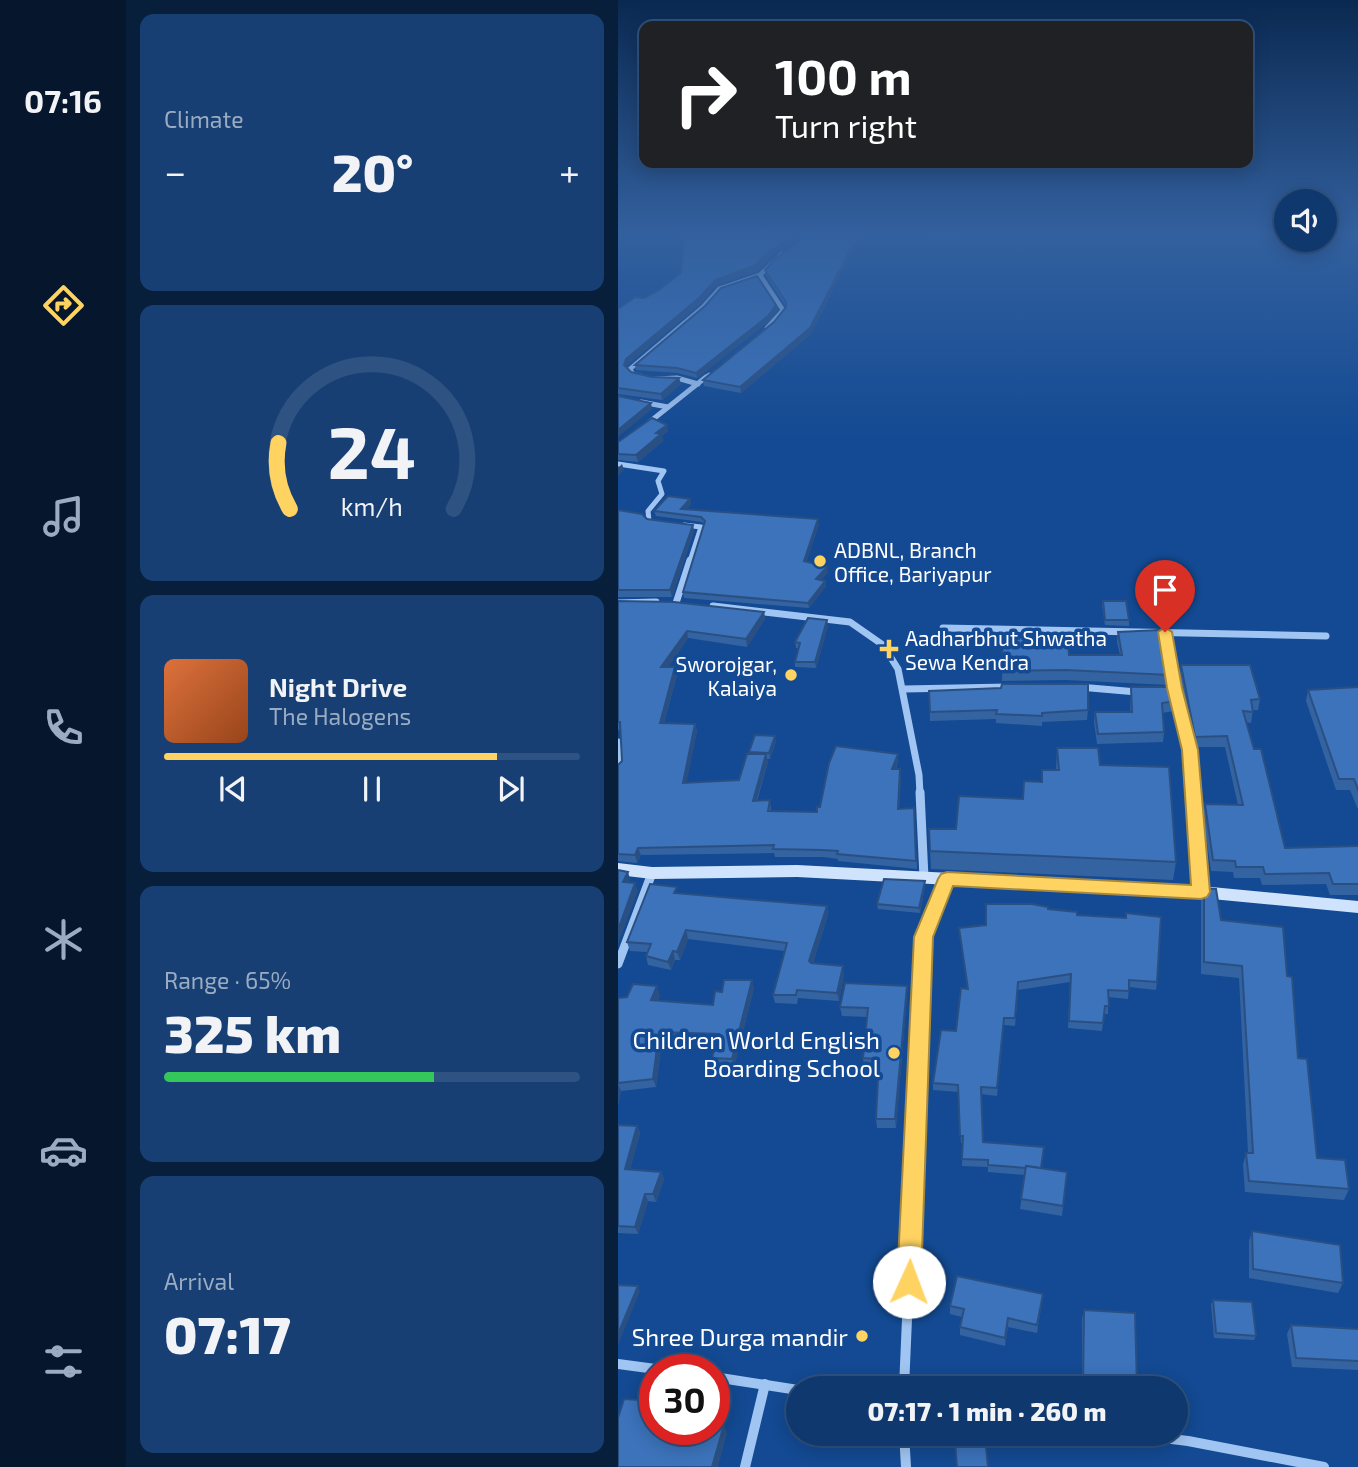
<!DOCTYPE html>
<meta charset="utf-8">
<style>
:root{--surface:#0e386e;--page:#173f73;--text:#f1f3f6;--muted:#9bacc2;--line:#2e5281;--accent:#ffd362}
body{margin:0;font-family:"Exo 2",sans-serif;background:var(--page);color:var(--text);height:100vh;display:flex;flex-direction:column;font-size:26px;white-space:nowrap}
*{box-sizing:border-box;margin:0}
p{font-size:23px;color:var(--muted)}
.icon{flex:none;width:38px;height:38px;fill:none;stroke:currentColor;stroke-width:2;stroke-linecap:round;stroke-linejoin:round}
.map{position:relative;flex:1;overflow:hidden}
.drawer{display:flex;flex-direction:column;gap:14px;padding:14px;background:#081f3c;width:492px}
.drawer>*{flex:none}
.banner{position:absolute;left:21px;top:21px;width:614px;height:147px;border-radius:14px;box-shadow:0 4px 18px #0003,0 0 0 2px var(--line);background:#202124;color:#fff;overflow:hidden}
.buttons{position:absolute;left:656px;top:189px;display:grid;gap:14px}
.buttons a{display:grid;place-items:center;width:63px;height:63px;border-radius:50%;background:var(--surface);box-shadow:0 4px 18px #0003,0 0 0 2px var(--line);font-size:35px}
.speed{position:absolute;left:21px;top:1354px;display:flex;gap:14px;font-size:35px;font-weight:700;text-align:center}
.speed>*{display:grid;place-content:center;width:91px;height:91px;border-radius:50%;background:var(--surface);box-shadow:0 4px 18px #0003,0 0 0 2px var(--line);line-height:1}
.speed .limit{border:10px solid #d22;background:#fff;color:#111}
.pin{position:absolute;display:grid;place-items:center;width:60px;height:60px;color:#fff;margin:-72px -30px;border-radius:50% 50% 50% 0;rotate:-45deg;box-shadow:0 0 7px #0007}
.pin .icon{rotate:45deg}
.me{position:absolute;width:77px;margin:-38px;rotate:2deg;stroke-linejoin:round;filter:drop-shadow(0 0 5px #0008)}
.turn{display:flex;align-items:center;gap:24px;height:147px;padding:0 21px;font-size:32px}
.turn .icon{width:91px;height:91px;stroke-width:2.5}
.turn b{display:block;font-size:49px;line-height:60px}
.big{font-size:52px;font-weight:800;line-height:1.1}
.drawer .widget{flex:1;display:flex;flex-direction:column;justify-content:center;gap:10px;min-width:0;padding:0 24px;border-radius:14px;background:var(--page)}
.drawer .dial{align-items:center;gap:0}
.dial svg{height:182px;overflow:visible;fill:none;stroke:var(--line);stroke-width:7;stroke-linecap:round;text-anchor:middle}
.dial text{fill:var(--text);stroke:none}
.song{display:flex;align-items:center;gap:21px}
.cover{width:84px;height:84px;border-radius:10px;background:linear-gradient(135deg,hsl(20 70% 55%),hsl(20 70% 35%))}
.played{height:7px;border-radius:4px;background:linear-gradient(90deg,var(--accent) 80%,var(--line) 80%)}
.keys{display:flex;justify-content:space-around;direction:ltr}
.heat{display:flex;justify-content:space-between;align-items:center;font-size:38px;direction:ltr}
.charge{height:10px;border-radius:5px;background:linear-gradient(90deg,#34c759 65%,var(--line) 0)}
.trip{position:absolute;left:168px;top:1376px;width:402px;height:70px;border-radius:35px;background:var(--surface);box-shadow:0 4px 18px #0003,0 0 0 2px var(--line);font-weight:800;line-height:70px;text-align:center}
main{display:flex;flex:1;min-height:0}
.menu{display:flex;flex-direction:column;width:126px;justify-content:space-around;align-items:center;background:#06162c;color:var(--muted)}
.menu .icon{width:49px;height:49px}
.menu .selected{color:var(--accent)}
.menu b{font-size:32px;color:var(--text)}
.map>svg:first-child{display:block}
</style>
<main>
<nav class="menu">
<b>07:16</b>
<svg class="icon selected" aria-label="directions" viewBox="0 0 24 24"><path d="M12 3l9 9-9 9-9-9zM9 14v-3h6M13 9l2 2-2 2"/></svg>
<svg class="icon" aria-label="music" viewBox="0 0 24 24"><path d="M9 18V5l10-2v13"/><circle cx="6" cy="18" r="3"/><circle cx="16" cy="16" r="3"/></svg>
<svg class="icon" aria-label="phone" viewBox="0 0 24 24"><path d="M5 4h4l2 5-3 2q2 4 5 5l2-3 5 2v4C11 20 4 13 5 4z"/></svg>
<svg class="icon" aria-label="climate" viewBox="0 0 24 24"><path d="M12 3v18M4 7l16 10M4 17L20 7"/></svg>
<svg class="icon" aria-label="car" viewBox="0 0 24 24"><path d="M5 17H2v-5l4-1 3-4h7l3 4 3 1v5h-3M9 17h6M6 11h13"/><circle cx="7" cy="17" r="2"/><circle cx="17" cy="17" r="2"/></svg>
<svg class="icon" aria-label="filters" viewBox="0 0 24 24"><path d="M4 7h16M4 17h16"/><circle cx="9" cy="7" r="2"/><circle cx="15" cy="17" r="2"/></svg>
</nav>
<section class="drawer">
<div class="widget"><p>Climate</p>
<div class="heat"><a>−</a><b class="big">20°</b><a>+</a></div>
</div>
<div class="widget dial"><svg viewBox="0 0 100 80">
<path d="M14 69A42 42 0 1 1 86 69"/>
<path d="M14 69A42 42 0 0 1 9 40" stroke="#ffd362"/>
<text x="50" y="56" font-size="32" font-weight="700">24</text>
<text x="50" y="72" font-size="11">km/h</text>
</svg></div>
<div class="widget">
<div class="song"><i class="cover"></i><div><b>Night Drive</b><p>The Halogens</p></div></div>
<div class="played"></div>
<div class="keys"><svg class="icon" aria-label="previous" viewBox="0 0 24 24"><path d="M18 5L8 12l10 7zM5 5v14"/></svg><svg class="icon" aria-label="pause" viewBox="0 0 24 24"><path d="M8 5v14M16 5v14"/></svg><svg class="icon" aria-label="next" viewBox="0 0 24 24"><path d="M6 5l10 7-10 7zM19 5v14"/></svg></div>
</div>
<div class="widget"><p>Range · 65%</p><b class="big">325 km</b><div class="charge"></div></div>
<div class="widget"><p>Arrival</p><b class="big">07:17</b></div>
</section>
<div class="map">
<svg width="741" height="1467" viewBox="0 0 741 1467">
<rect width="100%" height="100%" fill="#134a93"/>
<g fill="none" stroke-linecap="round" stroke-linejoin="round">
<g stroke="#a1c5f2" stroke-width="4.5">
<polyline points="149,328 165,310 142,275 164,254"/>
<polyline points="23,376 15,374 12,369 85,307 101,289 142,275"/>
<polyline points="42,379 62,379"/>
<polyline points="86,379 91,375"/>
</g>
<g stroke="#a1c5f2" stroke-width="5">
<polyline points="38,379 59,378 80,384"/>
<polyline points="23,402 50,407"/>
<polyline points="29,424 88,377"/>
<polyline points="0,464 46,471 40,481 44,494 30,511 31,521 37,523"/>
<polyline points="66,525 83,527 72,561"/>
</g>
<g stroke="#a1c5f2" stroke-width="7">
<polyline points="0,603 38,602"/>
<polyline points="58,603 72,560"/>
<polyline points="95,606 232,622 265,645 280,669 301,775 302,794"/>
<polyline points="325,628 708,636"/>
<path d="M547 632C556 686 571 739 575 794"/>
<polyline points="461,687 519,692"/>
<polyline points="286,689 390,687"/>
<polyline points="0,742 0,768"/>
</g>
<g stroke="#a1c5f2" stroke-width="9">
<polyline points="302,792 306,878"/>
<polyline points="575,792 583,892"/>
<polyline points="0,964 34,873"/>
<polyline points="299,1090 306,937 329,879"/>
</g>
<g stroke="#a1c5f2" stroke-width="10">
<polyline points="0,1364 45,1370"/>
<polyline points="96,1377 180,1390"/>
<polyline points="286,1388 299,1089"/>
<polyline points="286,1433 288,1467"/>
<polyline points="505,1433 570,1441 706,1467"/>
<polyline points="127,1467 147,1384"/>
</g>
<polygon fill="#d0e3fc" fill-rule="evenodd" points="0,863 34,867 179,865 583,886 741,901 741,913 583,898 179,877 34,879 0,875"/>
</g>
<g fill="#3463a1">
<polygon points="66,235 184,235 151,257 139,271 98,285 82,304 9,365 8,367 13,372 34,377 61,378 63,384 44,400 0,394 0,309 41,290 63,273"/>
<polygon points="190,235 247,235 230,259 193,334 123,393 86,386 85,380 156,322 168,307 148,275 147,270"/>
<polygon points="311,235 339,235 337,238 311,237"/>
<polygon points="158,305 159,310 151,321 79,378 60,373 18,370 17,365"/>
<polygon points="50,431 44,436 45,441 20,462 0,460 0,442"/>
<polygon points="72,499 73,504 68,510 201,524 188,562 210,572 203,580 207,581 208,586 191,608 66,598 65,592 86,524 84,522 38,516 36,511"/>
<polygon points="0,510 29,519 76,531 54,597 0,597"/>
<polygon points="0,601 146,612 147,619 129,647 70,638 50,667 59,675 46,723 77,724 79,731 68,783 121,780 131,752 158,741 152,759 149,759 150,762 139,801 152,800 153,811 199,812 202,807 280,761 278,769 283,777 281,809 296,808 299,869 220,861 220,859 205,857 157,857 156,853 23,855 19,863 0,861 0,765 4,761 2,730 0,730"/>
<polygon points="485,601 511,620 511,626 487,625 484,606"/>
<polygon points="210,626 198,668 177,667 177,662 181,648 178,648 177,642"/>
<polygon points="500,632 552,675 551,685 447,680 384,681 385,636 451,655 502,655 499,642"/>
<polygon points="563,665 642,699 640,710 635,710 633,723 628,722 667,848 741,846 741,895 712,895 708,884 644,885 642,878 616,878 615,872 593,871 585,815 587,804 620,805 607,747 575,747 562,676"/>
<polygon points="513,687 558,701 556,711 544,713 546,732 545,742 479,744 476,722 477,712 512,712"/>
<polygon points="741,687 741,812 732,790 718,790 688,701 690,690"/>
<polygon points="311,691 470,710 469,720 424,722 424,726 378,723 378,719 312,721"/>
<polygon points="439,748 482,765 558,862 555,880 313,869 311,829 338,829 405,799 423,782 424,770 438,770"/>
<polygon points="307,881 307,886 302,913 260,909 259,904"/>
<polygon points="586,888 603,920 669,976 680,1058 699,1158 731,1189 726,1200 627,1192 625,1165 628,1153 630,1153 621,978 583,974 583,901"/>
<polygon points="61,894 209,906 210,915 195,963 226,974 221,1001 180,998 179,1004 157,1003 155,995 167,951 70,939 62,960 57,960 53,970 30,965 28,956 29,952 12,951 9,942"/>
<polygon points="430,909 459,915 539,982 538,990 511,987 510,999 490,997 490,1014 486,1014 484,1031 450,1028 452,982 400,990 397,1026 386,1025 379,1096 363,1094 365,1142 423,1168 449,1172 444,1216 402,1209 407,1175 370,1172 370,1167 344,1166 345,1143 343,1143 340,1092 315,1090 315,1083 338,1031 349,989 341,928 368,925"/>
<polygon points="136,988 116,1067 97,1066 94,1058 99,1042 44,1040 38,1087 3,1091 0,1105 0,998 42,995 39,1001 95,1005 104,992"/>
<polygon points="289,995 278,1128 259,1128 258,1119 260,1068 246,1067 245,1058 249,1017 224,1016 222,1007"/>
<polygon points="0,1125 19,1126 22,1133 12,1169 43,1172 46,1179 38,1202 30,1201 20,1234 0,1233"/>
<polygon points="634,1231 725,1283 720,1293 631,1278 631,1241"/>
<polygon points="595,1300 638,1336 636,1340 596,1338 593,1304"/>
<polygon points="424,1302 419,1333 390,1327 387,1346 342,1335 342,1327 344,1317 332,1314 332,1306"/>
<polygon points="466,1310 519,1388 464,1388 464,1319"/>
<polygon points="673,1325 741,1329 741,1370 674,1367 669,1334"/>
</g>
<g fill="#2a5083">
<polygon points="176,235 184,235 151,257 139,271 98,285 82,304 9,365 8,371 6,365 8,359 97,280 150,252"/>
<polygon points="243,235 247,235 230,259 193,334 123,393 122,387 230,254"/>
<polygon points="158,305 159,310 151,321 79,378 78,373"/>
<polygon points="61,378 63,384 44,400 43,394"/>
<polygon points="33,403 34,409 0,437 0,430"/>
<polygon points="49,425 50,431 44,436 45,441 20,462 18,455 38,433"/>
<polygon points="4,464 6,470 0,476 0,468"/>
<polygon points="72,499 73,504 64,514 63,509"/>
<polygon points="200,519 201,524 187,567 186,561"/>
<polygon points="75,525 76,531 54,597 52,590"/>
<polygon points="209,567 210,572 199,584 198,579"/>
<polygon points="207,581 208,586 191,608 190,603"/>
<polygon points="146,612 147,619 129,647 128,639"/>
<polygon points="209,620 210,626 198,668 197,662"/>
<polygon points="69,631 70,638 45,674 43,667"/>
<polygon points="57,667 59,675 44,730 42,723"/>
<polygon points="77,724 79,731 67,791 65,783"/>
<polygon points="157,736 158,741 152,759 151,753"/>
<polygon points="148,754 150,762 136,808 135,801"/>
<polygon points="280,754 280,761 275,777 274,769"/>
<polygon points="282,769 283,777 281,817 280,809"/>
<polygon points="20,848 23,855 19,863 17,855"/>
<polygon points="10,872 12,879 8,889 5,882"/>
<polygon points="307,881 307,886 302,913 301,908"/>
<polygon points="17,883 20,891 0,944 0,930"/>
<polygon points="209,906 210,915 193,969 191,961"/>
<polygon points="68,930 70,939 62,960 59,952"/>
<polygon points="55,951 57,960 53,970 50,962"/>
<polygon points="225,966 226,974 221,1001 219,993"/>
<polygon points="134,980 136,988 116,1067 114,1059"/>
<polygon points="39,986 42,995 36,1009 33,1000"/>
<polygon points="289,986 289,995 278,1128 277,1119"/>
<polygon points="41,1032 44,1040 38,1087 35,1079"/>
<polygon points="0,1084 3,1091 0,1105"/>
<polygon points="19,1126 22,1133 10,1177 7,1169"/>
<polygon points="43,1172 46,1179 38,1202 35,1194"/>
<polygon points="27,1194 30,1201 20,1234 17,1227"/>
<polygon points="20,1286 22,1291 0,1345 0,1334"/>
<polygon points="390,1318 390,1327 387,1346 387,1338"/>
<polygon points="106,1425 109,1433 100,1467 94,1467"/>
</g>
<g fill="#3c73bb" stroke="#2a5083" stroke-width="2">
<polygon points="66,235 176,235 150,252 138,265 97,280 81,298 8,359 6,365 13,372 34,377 61,378 43,394 0,388 0,309 17,297 26,298 41,290 63,273"/>
<polygon points="190,235 243,235 230,254 192,328 122,387 85,380 156,322 168,307 168,302 147,270 157,259"/>
<polygon points="139,276 158,305 150,316 78,373 59,368 17,365 87,306 103,288"/>
<polygon points="0,396 33,403 0,430"/>
<polygon points="34,418 49,425 38,433 43,434 18,455 0,454 0,442"/>
<polygon points="50,496 72,499 63,509 200,519 186,561 209,567 198,579 207,581 190,603 65,592 87,521 83,517 36,511"/>
<polygon points="0,510 24,514 29,519 75,525 52,590 0,590"/>
<polygon points="0,601 56,602 146,612 128,639 69,631 43,667 57,667 42,723 77,724 65,783 121,780 129,754 148,754 135,801 152,800 150,811 199,812 199,807 202,807 211,763 218,746 280,754 274,769 282,769 280,809 296,808 298,861 219,854 220,851 204,850 155,849 156,845 20,848 17,855 0,854 0,765 4,761 2,722 0,722"/>
<polygon points="485,601 508,601 511,620 487,620"/>
<polygon points="190,618 209,620 197,662 177,662 182,643 177,642"/>
<polygon points="541,630 552,675 448,670 384,671 385,636 400,636 400,633 449,634 451,655 504,655 500,632"/>
<polygon points="563,665 632,665 642,699 633,700 635,712 625,711 636,749 643,749 667,848 741,846 741,884 715,884 711,873 647,874 645,867 618,867 617,861 595,860 587,804 625,805 609,736 577,737"/>
<polygon points="384,684 470,684 470,710 424,713 424,716 378,714 379,710 312,712 311,691 383,688"/>
<polygon points="513,687 555,687 558,701 544,703 546,732 480,734 477,712 514,712"/>
<polygon points="741,687 741,792 736,779 721,779 690,690"/>
<polygon points="137,735 157,736 151,753 131,752"/>
<polygon points="439,748 480,748 482,765 551,767 558,862 312,851 311,829 338,829 341,796 405,799 406,781 424,782 424,770 441,770"/>
<polygon points="0,870 10,872 5,882 17,883 0,930"/>
<polygon points="266,879 307,881 301,908 259,904"/>
<polygon points="32,884 59,887 56,893 209,906 191,961 193,963 225,966 219,993 179,990 178,995 155,995 169,943 68,930 59,952 55,951 50,962 28,956 33,944 9,942"/>
<polygon points="586,888 598,889 603,920 665,927 669,976 674,977 680,1058 689,1059 699,1158 727,1160 731,1189 631,1181 628,1153 635,1153 624,966 586,962"/>
<polygon points="368,904 414,904 430,907 430,909 459,912 459,915 508,918 508,913 543,917 539,982 511,980 511,991 490,990 491,1006 487,1006 485,1023 451,1021 453,974 400,982 397,1018 386,1018 379,1088 363,1087 365,1142 426,1147 423,1168 408,1166 408,1168 370,1165 370,1160 344,1159 345,1136 342,1136 340,1085 315,1083 323,1030 338,1031 343,988 350,989 341,928 368,925"/>
<polygon points="106,980 134,980 114,1059 94,1058 101,1034 41,1032 35,1079 0,1083 0,998 9,997 15,984 39,986 33,1000 95,1005 97,991 104,992"/>
<polygon points="227,983 289,986 277,1119 258,1119 261,1059 245,1058 250,1008 222,1007"/>
<polygon points="0,1125 19,1126 7,1169 43,1172 35,1194 27,1194 17,1227 0,1226"/>
<polygon points="408,1166 449,1172 445,1206 403,1199"/>
<polygon points="634,1231 722,1245 725,1283 635,1269"/>
<polygon points="339,1276 425,1294 419,1325 390,1318 387,1338 342,1327 346,1309 332,1306"/>
<polygon points="0,1285 20,1286 0,1334"/>
<polygon points="595,1300 634,1302 638,1336 598,1333"/>
<polygon points="466,1310 517,1313 519,1388 465,1388"/>
<polygon points="673,1325 741,1329 741,1361 678,1358"/>
<polygon points="37,1397 37,1430 96,1430 96,1424 106,1425 94,1467 0,1467 0,1418 6,1399 35,1401"/>
<polygon points="367,1438 370,1467 339,1467 337,1442"/>
</g>
<linearGradient id="sky" x2="0" y2="1"><stop stop-color="#0a2951"/><stop offset="0.53" stop-color="#33609e"/><stop offset="1" stop-color="#33609e" stop-opacity="0"/></linearGradient>
<rect width="741" height="440" fill="url(#sky)"/>
<polygon fill="#ffd362" stroke="#a68940" stroke-width="2" points="547,627 554,632 564,688 580,750 592,892 589,897 583,899 335,886 315,937 303,1282 300,1290 291,1294 282,1290 279,1282 296,937 320,879 323,874 329,872 573,885 564,750 549,688 540,632"/>
<g fill="#ffd362" stroke="#134a93" stroke-width="2.5">
<circle cx="202" cy="561" r="7"/>
<path d="M267.5 638.5h7v7h7v7h-7v7h-7v-7h-7v-7h7z"/>
<circle cx="173" cy="675" r="7"/>
<circle cx="276" cy="1053" r="7"/>
<circle cx="244" cy="1336" r="7"/>
</g>
<g text-anchor="middle" dominant-baseline="central" stroke-width="7" stroke-linejoin="round" paint-order="stroke">
<g font-size="21" fill="#fff" stroke="#134a93" text-anchor="start">
<text x="216" y="549">ADBNL, Branch<tspan x="216" dy="24">Office, Bariyapur</tspan></text>
<text x="287" y="637">Aadharbhut Shwatha<tspan x="287" dy="24">Sewa Kendra</tspan></text>
<text x="159" y="663" text-anchor="end">Sworojgar,<tspan x="159" dy="24">Kalaiya</tspan></text>
</g>
<g font-size="24" fill="#fff" stroke="#134a93" text-anchor="end">
<text x="262" y="1039">Children World English<tspan x="262" dy="28">Boarding School</tspan></text>
<text x="230" y="1336">Shree Durga mandir</text>
</g>
</g>
</svg>
<div class="buttons">
<a><svg class="icon" aria-label="sound" viewBox="0 0 24 24"><path d="M4 9h4l5-4v14l-5-4H4zM17 9q2 3 0 6"/></svg></a>
</div>
<div class="speed"><div class="limit">30</div></div>
<div class="pin" style="left:547px;top:632px;background:#d93025"><svg class="icon" aria-label="arrive" viewBox="0 0 24 24"><path d="M6 21V4h12l-3 4 3 4H6"/></svg></div>
<svg class="me" style="left:291px;top:1282px" viewBox="-20 -20 40 40"><circle r="19" fill="#fff"/><path d="M0-13L10 11 0 6-10 11z" fill="#ffd362"/></svg>
<div class="trip">07:17 · 1 min · 260 m</div>
<div class="banner">
<div class="turn"><svg class="icon" aria-label="right" viewBox="0 0 24 24"><path d="M7 20v-9h11M14 6l5 5-5 5"/></svg><div><b>100 m</b>Turn right</div></div>
</div>
</div>
</main>
